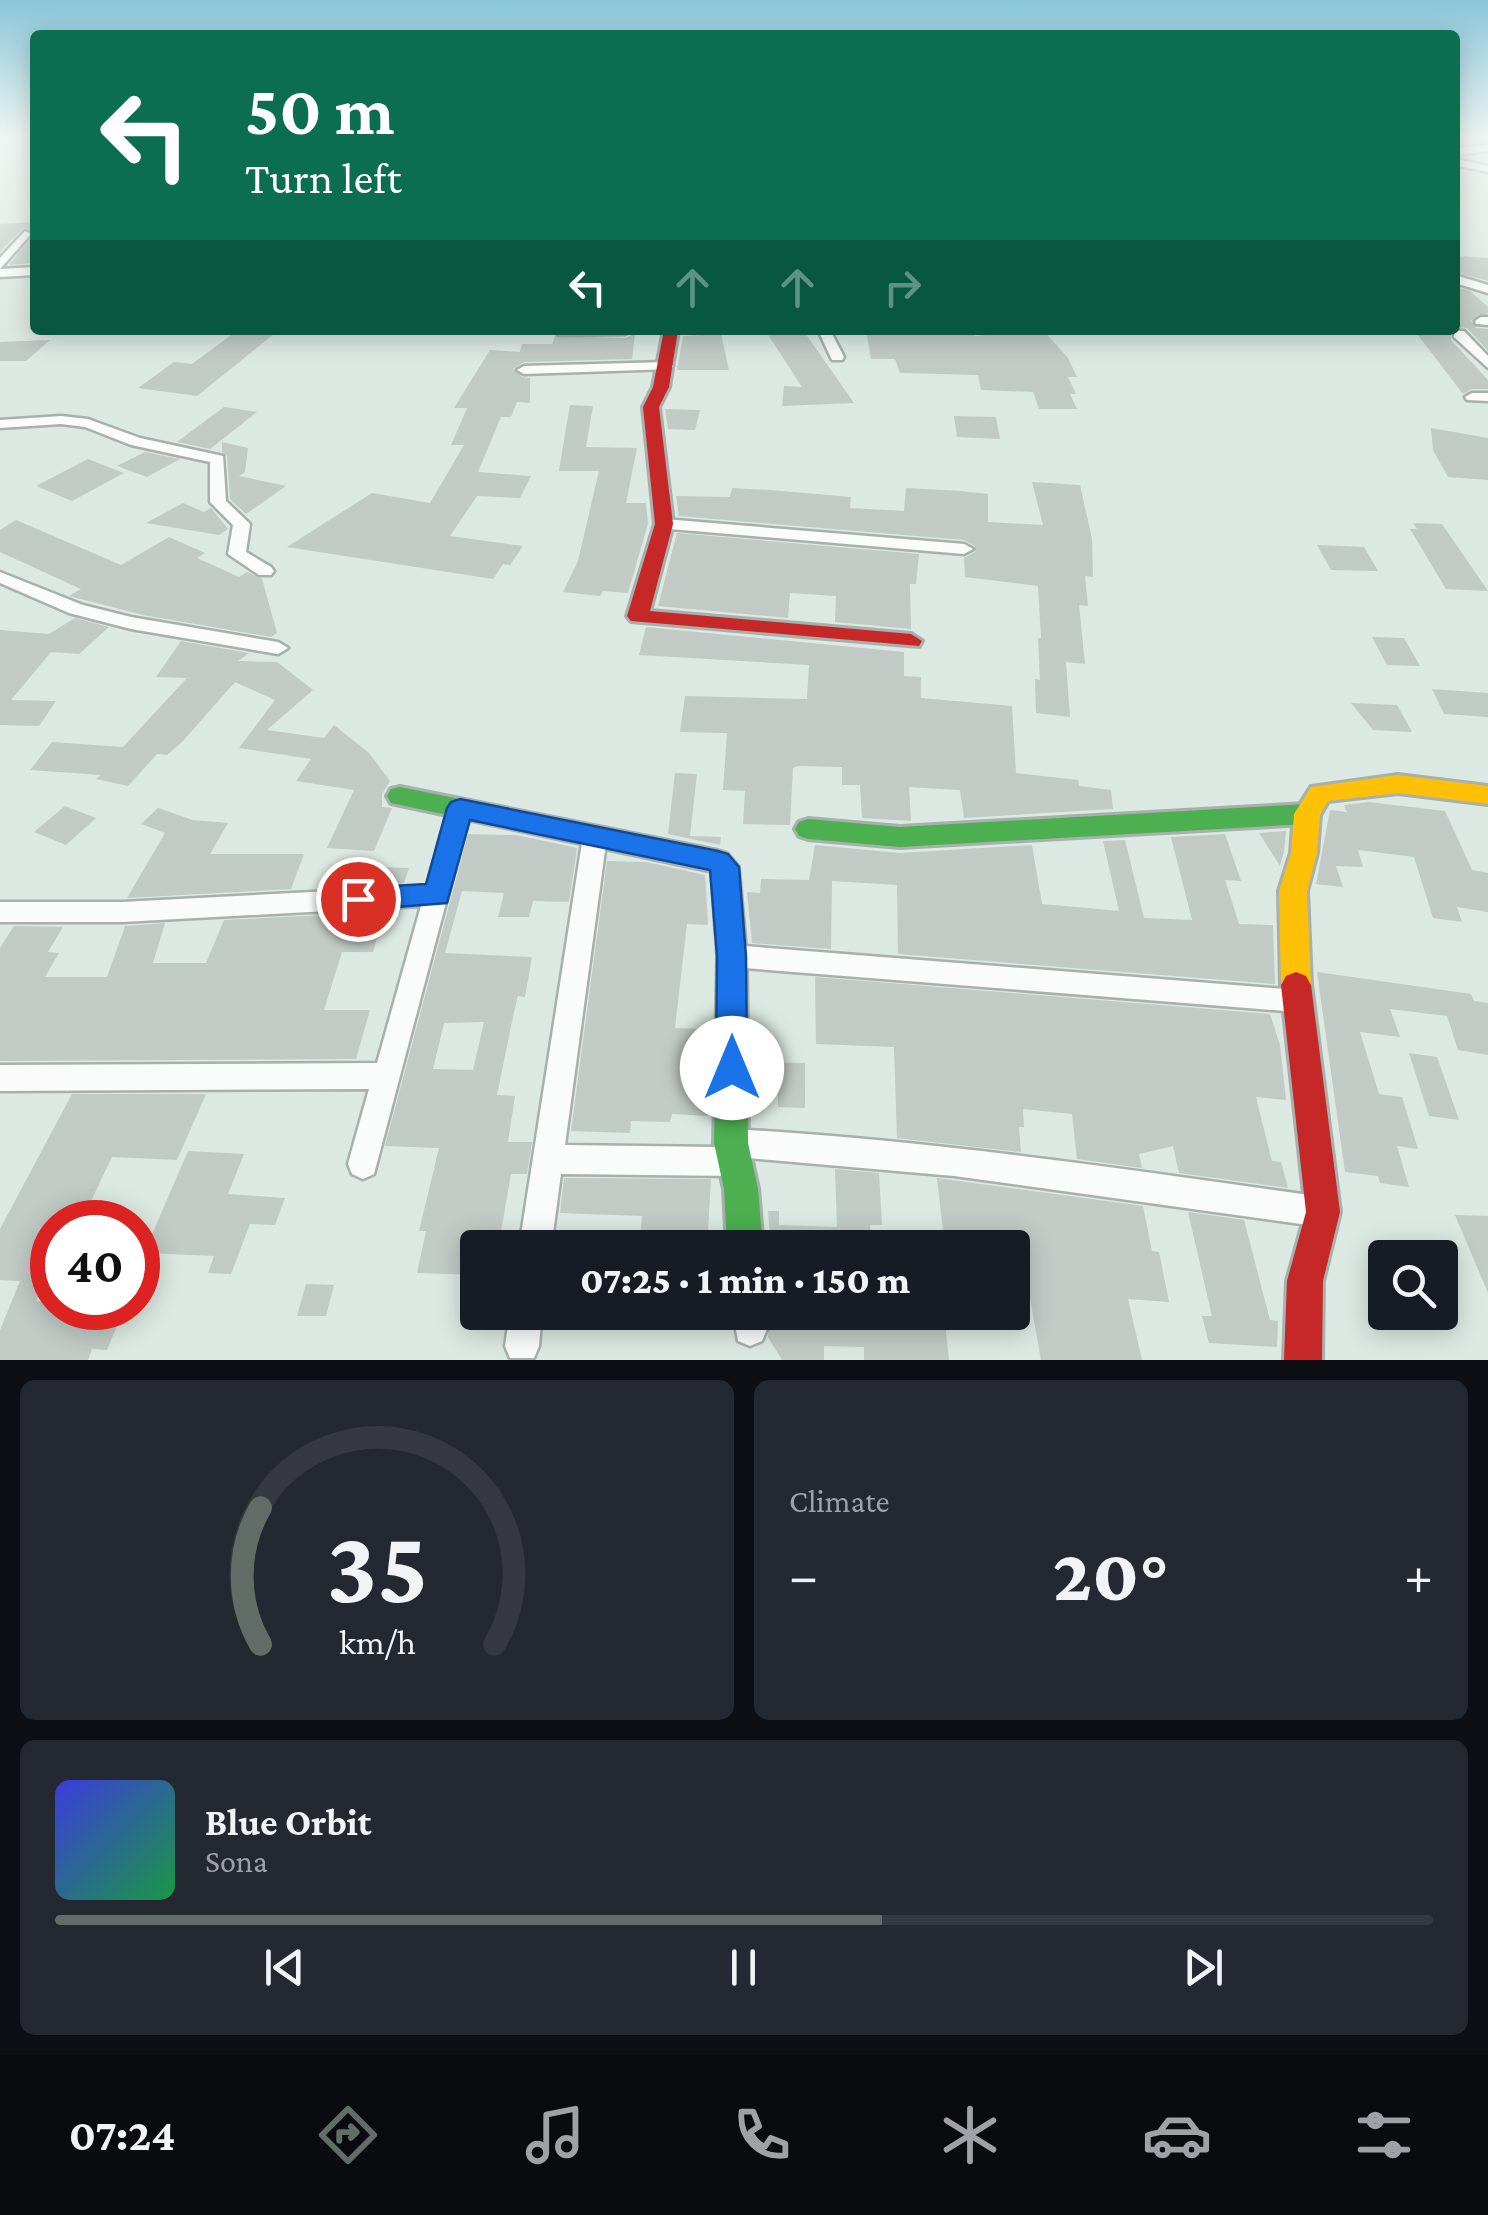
<!DOCTYPE html>
<meta charset="utf-8">
<style>
:root{--surface:#171b24;--page:#242831;--text:#f1f3f6;--muted:#9ea1a6;--line:#363941;--accent:#636d68}
body{margin:0;font-family:"Crimson Pro",serif;background:var(--page);color:var(--text);height:100vh;display:flex;flex-direction:column;font-size:38px;white-space:nowrap}
*{box-sizing:border-box;margin:0}
p{font-size:32px;color:var(--muted)}
.icon{flex:none;width:55px;height:55px;fill:none;stroke:currentColor;stroke-width:2;stroke-linecap:round;stroke-linejoin:round}
.map{position:relative;height:1360px;overflow:hidden}
.sheet{display:flex;flex-direction:column;gap:20px;padding:20px;background:#0d0f14;flex:1}
.sheet>*{flex:none}
.hud{position:absolute;left:30px;top:30px;width:1430px;height:305px;border-radius:10px;box-shadow:0 5px 25px #0003;background:#0b6e4f;color:#fff;overflow:hidden}
.controls{position:absolute;left:1368px;top:1240px;display:grid;gap:20px}
.controls a{display:grid;place-items:center;width:90px;height:90px;border-radius:10px;background:var(--surface);box-shadow:0 5px 25px #0003;font-size:50px}
.speed{position:absolute;left:30px;top:1200px;display:flex;gap:20px;font-size:50px;font-weight:700;text-align:center}
.speed>*{display:grid;place-content:center;width:130px;height:130px;border-radius:50%;background:var(--surface);box-shadow:0 5px 25px #0003;line-height:1}
.speed .limit{border:15px solid #d22;background:#fff;color:#111}
.pin{position:absolute;display:grid;place-items:center;width:85px;height:85px;color:#fff;margin:-42px;border:5px solid #fff;border-radius:50%;box-shadow:0 2px 10px #0007}
.me{position:absolute;width:110px;margin:-55px;rotate:0deg;stroke-linejoin:round;filter:drop-shadow(0 0 8px #0008)}
.turn{display:flex;align-items:center;gap:35px;height:210px;padding:0 50px;font-size:45px}
.turn .icon{width:130px;height:130px;stroke-width:2.5}
.turn b{display:block;font-size:70px;line-height:85px}
.lanes{display:flex;align-items:center;height:95px;padding:0 50px;background:#0003;justify-content:center;gap:50px;direction:ltr}
.lanes .off{opacity:.35}
.big{font-size:75px;font-weight:800;line-height:1.1}
.sheet .tile{flex:1;display:flex;flex-direction:column;justify-content:center;gap:15px;min-width:0;padding:0 35px;border-radius:15px;background:var(--page)}
.sheet .dial{align-items:center;gap:0}
.dial svg{height:260px;overflow:visible;fill:none;stroke:var(--line);stroke-width:7;stroke-linecap:round;text-anchor:middle}
.dial text{fill:var(--text);stroke:none}
.song{display:flex;align-items:center;gap:30px}
.cover{width:120px;height:120px;border-radius:15px;background:linear-gradient(135deg,hsl(240 70% 55%),hsl(140 70% 35%))}
.played{height:10px;border-radius:5px;background:linear-gradient(90deg,var(--accent) 60%,var(--line) 60%)}
.keys{display:flex;justify-content:space-around;direction:ltr}
.heat{display:flex;justify-content:space-between;align-items:center;font-size:55px;direction:ltr}
.sheet .tiles{flex:1;display:grid;gap:20px;grid-template-columns:1fr 1fr}
.tile:last-child{grid-column:span 2}
.trip{position:absolute;left:460px;top:1230px;width:570px;height:100px;border-radius:10px;background:var(--surface);box-shadow:0 5px 25px #0003;font-weight:800;line-height:100px;text-align:center}
.tabs{display:flex;height:160px;justify-content:space-around;align-items:center;background:#090b0e;color:var(--muted)}
.tabs .icon{width:70px;height:70px}
.tabs .on{color:var(--accent)}
.tabs b{font-size:45px;color:var(--text)}
.map>svg:first-child{display:block}
</style>
<div class="map">
<svg width="1488" height="1360" viewBox="0 0 1488 1360">
<rect width="100%" height="100%" fill="#dce8e2"/>
<g fill="#c1cac5" fill-rule="evenodd">
<polygon points="35,222 35,258 31,263 9,265 35,233 24,227 0,252 0,224"/>
<polygon points="1455,256 1488,258 1488,281 1455,272"/>
<polygon points="1455,287 1470,291 1488,307 1488,313 1471,320 1476,328 1488,329 1488,351 1467,328 1455,327"/>
<polygon points="238,330 279,330 197,396 138,388 174,362 192,364"/>
<polygon points="765,330 803,330 854,403 782,406 784,386 802,387"/>
<polygon points="866,330 969,330 975,336 1043,330 1068,358 1077,377 1068,377 1076,394 1070,394 1077,409 1039,409 1033,392 981,390 978,375 900,373 895,359 871,359"/>
<polygon points="1414,330 1451,330 1451,340 1488,380 1488,389 1472,389 1463,394"/>
<polygon points="635,334 632,359 524,362 513,369 522,377 530,378 530,403 517,402 511,417 501,417 478,472 531,476 520,498 477,496 450,536 523,546 510,565 503,564 493,579 287,547 372,493 430,503 464,445 451,445 467,408 454,408 490,350 520,352 522,344 552,344 555,336 625,338"/>
<polygon points="721,334 729,370 677,370 683,336"/>
<polygon points="50,340 26,361 0,361 0,342"/>
<polygon points="570,405 593,406 586,447 637,448 626,503 646,503 648,524 628,593 603,591 600,596 563,592 578,561 599,471 559,471"/>
<polygon points="224,407 257,412 210,449 177,442"/>
<polygon points="665,409 700,410 695,430 668,429"/>
<polygon points="954,416 996,417 1000,439 957,437"/>
<polygon points="1431,428 1488,438 1488,480 1448,477 1433,450"/>
<polygon points="222,442 248,448 245,472 239,476 286,486 246,514 230,499 227,456 222,452"/>
<polygon points="145,452 180,459 147,477 117,466"/>
<polygon points="88,459 124,473 72,501 36,486"/>
<polygon points="1032,482 1080,485 1092,539 1093,577 1085,576 1088,606 1079,605 1085,664 1066,662 1070,717 1036,713 1035,679 1040,680 1038,638 1041,638 1038,586 965,577 964,558 975,552 975,546 964,540 679,516 676,496 730,497 732,488 771,490 851,497 850,508 904,511 906,488 961,491 988,494 988,522 1043,525"/>
<polygon points="183,503 204,512 211,508 228,529 219,535 146,523"/>
<polygon points="16,520 121,565 169,537 205,553 197,558 239,577 247,572 262,579 277,633 271,637 143,615 69,596 81,589 0,552 0,530"/>
<polygon points="1413,523 1442,524 1488,591 1446,589 1410,529 1417,529"/>
<polygon points="677,533 919,554 916,584 910,584 911,629 835,622 836,596 790,593 788,618 658,606"/>
<polygon points="1317,545 1364,547 1378,571 1331,570"/>
<polygon points="75,618 109,627 79,654 51,652 11,700 56,701 39,726 0,725 0,630 49,634"/>
<polygon points="646,627 904,652 904,676 921,677 921,698 1012,706 1016,773 1078,780 1079,786 1111,790 1113,809 964,818 960,790 909,787 911,821 862,818 860,785 842,785 842,767 798,766 793,768 790,825 743,824 745,791 723,790 727,733 680,732 685,696 807,699 809,665 639,655"/>
<polygon points="1372,637 1404,638 1420,666 1387,665"/>
<polygon points="181,641 249,653 238,661 277,662 313,690 267,730 324,738 334,725 369,753 390,781 382,794 382,807 392,808 374,851 327,848 354,790 296,781 311,759 239,748 275,700 235,682 182,742 167,755 157,754 128,786 96,779 101,775 30,770 52,742 123,747 187,678 156,677"/>
<polygon points="1432,689 1488,693 1488,717 1444,714"/>
<polygon points="1351,703 1397,705 1412,732 1373,730"/>
<polygon points="675,773 697,774 690,836 721,837 720,845 668,834"/>
<polygon points="1369,802 1445,811 1472,870 1488,873 1488,912 1457,907 1462,922 1433,918 1414,857 1358,850 1363,867 1336,866 1343,887 1316,884 1330,810 1347,812 1344,805"/>
<polygon points="65,806 96,818 66,845 34,832"/>
<polygon points="158,808 193,820 228,823 210,854 304,854 291,889 127,898 165,833 141,824"/>
<polygon points="1286,831 1284,852 1280,866 1259,833"/>
<path d="M468 834 516 835 577 848 569 902 533 901 529 917H498L504 893 462 891 445 953 532 957 525 997 518 996 514 1012 497 1095 515 1096 508 1142H532L527 1174H511L498 1248H478V1275L417 1273 426 1231H419L439 1148 385 1146ZM484 1022 473 1070 433 1069 444 1023Z"/>
<polygon points="1225,834 1241,881 1225,880 1239,924 1273,925 1275,984 898,954 897,885 832,881 831,949 752,943 747,892 760,893 761,879 809,880 815,845 900,853 1032,845 1042,904 1119,911 1103,841 1125,840 1144,918 1192,920 1171,837"/>
<polygon points="607,861 646,862 705,875 708,925 687,924 675,1028 709,1029 708,1116 672,1114 670,1122 631,1121 630,1133 571,1131"/>
<polygon points="372,867 409,868 404,883 365,886"/>
<polygon points="384,912 373,952 342,952 324,1010 370,1010 356,1059 0,1061 0,948 14,926 63,927 48,952 59,953 45,977 107,977 125,926 165,923 153,963 206,963 224,920"/>
<polygon points="1317,972 1471,994 1474,1001 1488,1003 1488,1055 1458,1050 1447,1016 1390,1009 1400,1037 1360,1032 1379,1094 1402,1097 1418,1149 1397,1146 1409,1187 1380,1183 1378,1176 1345,1172"/>
<polygon points="815,977 1270,1014 1280,1045 1286,1100 1256,1097 1272,1161 1281,1162 1288,1188 1179,1173 1173,1146 1139,1154 1142,1168 1077,1159 1072,1114 1023,1109 1024,1127 1019,1127 1021,1152 897,1138 894,1047 816,1044"/>
<polygon points="754,1041 760,1041 759,1062 805,1063 805,1108 778,1107 778,1095 754,1094"/>
<polygon points="1409,1053 1437,1057 1459,1120 1429,1116"/>
<polygon points="72,1094 206,1094 177,1160 112,1157 81,1222 52,1222 52,1266 36,1301 52,1302 52,1308 102,1308 96,1323 118,1323 107,1350 92,1349 88,1360 0,1360 0,1330 20,1281 0,1280 0,1229"/>
<polygon points="188,1151 244,1154 228,1194 285,1198 275,1225 250,1224 231,1274 208,1273 214,1256 144,1253"/>
<polygon points="835,1169 879,1173 882,1225 870,1225 871,1248 771,1248 768,1211 779,1211 779,1225 837,1227"/>
<polygon points="564,1178 711,1179 707,1248 639,1248 642,1216 560,1213"/>
<polygon points="937,1178 1143,1206 1152,1251 1159,1252 1169,1302 1128,1299 1142,1360 1041,1360 1021,1248 945,1248"/>
<polygon points="1188,1212 1244,1220 1270,1320 1278,1321 1277,1347 1209,1343 1202,1316 1212,1316"/>
<polygon points="1455,1215 1488,1216 1488,1293"/>
<polygon points="306,1284 334,1285 326,1316 297,1316"/>
<polygon points="769,1312 944,1312 949,1360 864,1360 864,1347 824,1346 824,1360 782,1360 768,1337"/>
</g>
<g fill="none" stroke-linecap="round" stroke-linejoin="round">
<g stroke="#a7b0ac" stroke-width="5">
<g id="street">
<polygon points="1488,145 1488,151 1455,155 1455,149"/>
<polygon points="1455,159 1488,166 1488,172 1455,165"/>
<polygon points="25,231 31,234 0,269 35,267 35,275 0,277 0,258"/>
<polygon points="1455,275 1488,285 1488,293 1455,283"/>
<polygon points="1481,317 1488,317 1488,325 1476,324 1475,321"/>
<polygon points="553,330 631,330 625,334 559,335"/>
<polygon points="818,330 830,330 844,357 842,360 832,360"/>
<polygon points="1454,331 1464,331 1488,356 1488,368 1454,337"/>
<polygon points="666,362 673,366 671,369 524,374 517,370 524,366"/>
<polygon points="1472,393 1488,393 1488,401 1467,400 1465,397"/>
<polygon points="61,416 88,419 140,438 223,456 226,501 250,524 246,552 271,567 274,571 271,575 259,575 228,554 233,525 210,502 210,462 131,445 85,427 61,424 0,428 0,420"/>
<polygon points="664,519 964,544 973,549 964,554 658,528 656,524"/>
<polygon points="0,572 83,605 131,617 278,642 288,648 278,654 131,629 69,613 0,583"/>
<polygon points="460,800 468,802 471,808 374,1174 363,1179 352,1174 348,1164 369,1089 0,1091 0,1065 377,1063 421,906 122,922 0,922 0,902 122,902 427,886 449,808 452,802"/>
<path d="M595 827 603 830 607 836 565 1145 718 1147 716 1143 721 1133 731 1129C930 1140 1126 1169 1323 1197L1334 1201 1338 1212 1334 1223 1323 1227 954 1176 748 1158 746 1172 735 1176 561 1174 551 1248H519L583 836 587 830Z"/>
<polygon points="732,945 1297,990 1306,993 1310,1001 1306,1009 1297,1012 732,967 723,964 719,956 723,948"/>
<polygon points="510,1312 542,1312 539,1346 534,1358 510,1358 505,1346"/>
<polygon points="733,1312 765,1312 767,1329 762,1341 750,1346 738,1341"/>
</g>
</g>
<g stroke="#a7b0ac" stroke-width="6">
<g id="fast">
<polygon points="400,787 718,851 727,854 738,867 746,956 748,1143 758,1189 763,1248 727,1248 724,1189 714,1143 718,956 712,871 391,803 387,796 391,789"/>
<polygon points="1307,804 1316,807 1320,814 1316,821 1307,824 900,847 808,839 799,836 795,829 799,822 808,819 900,827"/>
</g>
</g>
<g stroke="#a7b0ac" stroke-width="6">
<polygon id="slow" points="1398,775 1488,786 1488,804 1398,793 1328,801 1320,815 1317,853 1307,891 1311,985 1306,994 1296,998 1286,994 1281,985 1279,891 1291,853 1294,814 1311,787"/>
</g>
<g stroke="#a7b0ac" stroke-width="6">
<g id="jam">
<polygon points="664,330 678,330 669,387 659,407 673,524 650,611 911,634 922,641 919,646 631,621 627,616 655,524 643,407 653,387"/>
<polygon points="1296,972 1306,976 1311,985 1340,1212 1323,1281 1322,1360 1284,1360 1287,1281 1306,1212 1281,985 1286,976"/>
</g>
</g>
<use href="#street" fill="#fafcfb" fill-rule="evenodd"/>
<use href="#fast" fill="#4caf50" fill-rule="evenodd"/>
<use href="#slow" fill="#ffc107" fill-rule="evenodd"/>
<use href="#jam" fill="#c62828" fill-rule="evenodd"/>
</g>
<linearGradient id="sky" x2="0" y2="1"><stop stop-color="#88c5d8"/><stop offset="0.42" stop-color="#eff5f2"/><stop offset="1" stop-color="#eff5f2" stop-opacity="0"/></linearGradient>
<rect width="1488" height="328" fill="url(#sky)"/>
<polygon fill="#1a73e8" stroke="#114b97" stroke-width="2.5" points="460,799 718,851 728,854 739,867 746,956 747,1068 743,1079 732,1083 720,1079 716,1068 717,956 710,870 470,820 447,903 358,910 348,907 344,899 348,891 358,888 426,884 447,808 451,802"/>
</svg>
<div class="controls">
<a><svg class="icon" aria-label="search" viewBox="0 0 24 24"><circle cx="10" cy="10" r="6"/><path d="M15 15l6 6"/></svg></a>
</div>
<div class="speed"><div class="limit">40</div></div>
<div class="pin" style="left:358px;top:899px;background:#d93025"><svg class="icon" aria-label="arrive" viewBox="0 0 24 24"><path d="M6 21V4h12l-3 4 3 4H6"/></svg></div>
<svg class="me" style="left:732px;top:1068px" viewBox="-20 -20 40 40"><circle r="19" fill="#fff"/><path d="M0-13L10 11 0 6-10 11z" fill="#1a73e8"/></svg>
<div class="trip">07:25 · 1 min · 150 m</div>
<div class="hud">
<div class="turn"><svg class="icon" aria-label="left" viewBox="0 0 24 24"><path d="M17 20v-9H6M10 6l-5 5 5 5"/></svg><div><b>50 m</b>Turn left</div></div>
<div class="lanes"><svg class="icon" aria-label="left" viewBox="0 0 24 24"><path d="M17 20v-9H6M10 6l-5 5 5 5"/></svg><svg class="icon off" aria-label="ahead" viewBox="0 0 24 24"><path d="M12 20V5M6 11l6-6 6 6"/></svg><svg class="icon off" aria-label="ahead" viewBox="0 0 24 24"><path d="M12 20V5M6 11l6-6 6 6"/></svg><svg class="icon off" aria-label="right" viewBox="0 0 24 24"><path d="M7 20v-9h11M14 6l5 5-5 5"/></svg></div>
</div>
</div>
<section class="sheet">
<div class="tiles">
<div class="tile dial"><svg viewBox="0 0 100 80">
<path d="M14 69A42 42 0 1 1 86 69"/>
<path d="M14 69A42 42 0 0 1 14 27" stroke="#636d68"/>
<text x="50" y="56" font-size="32" font-weight="700">35</text>
<text x="50" y="72" font-size="11">km/h</text>
</svg></div>
<div class="tile"><p>Climate</p>
<div class="heat"><a>−</a><b class="big">20°</b><a>+</a></div>
</div>
<div class="tile">
<div class="song"><i class="cover"></i><div><b>Blue Orbit</b><p>Sona</p></div></div>
<div class="played"></div>
<div class="keys"><svg class="icon" aria-label="previous" viewBox="0 0 24 24"><path d="M18 5L8 12l10 7zM5 5v14"/></svg><svg class="icon" aria-label="pause" viewBox="0 0 24 24"><path d="M8 5v14M16 5v14"/></svg><svg class="icon" aria-label="next" viewBox="0 0 24 24"><path d="M6 5l10 7-10 7zM19 5v14"/></svg></div>
</div>
</div>
</section>
<nav class="tabs">
<b>07:24</b>
<svg class="icon on" aria-label="directions" viewBox="0 0 24 24"><path d="M12 3l9 9-9 9-9-9zM9 14v-3h6M13 9l2 2-2 2"/></svg>
<svg class="icon" aria-label="music" viewBox="0 0 24 24"><path d="M9 18V5l10-2v13"/><circle cx="6" cy="18" r="3"/><circle cx="16" cy="16" r="3"/></svg>
<svg class="icon" aria-label="phone" viewBox="0 0 24 24"><path d="M5 4h4l2 5-3 2q2 4 5 5l2-3 5 2v4C11 20 4 13 5 4z"/></svg>
<svg class="icon" aria-label="climate" viewBox="0 0 24 24"><path d="M12 3v18M4 7l16 10M4 17L20 7"/></svg>
<svg class="icon" aria-label="car" viewBox="0 0 24 24"><path d="M5 17H2v-5l4-1 3-4h7l3 4 3 1v5h-3M9 17h6M6 11h13"/><circle cx="7" cy="17" r="2"/><circle cx="17" cy="17" r="2"/></svg>
<svg class="icon" aria-label="filters" viewBox="0 0 24 24"><path d="M4 7h16M4 17h16"/><circle cx="9" cy="7" r="2"/><circle cx="15" cy="17" r="2"/></svg>
</nav>
